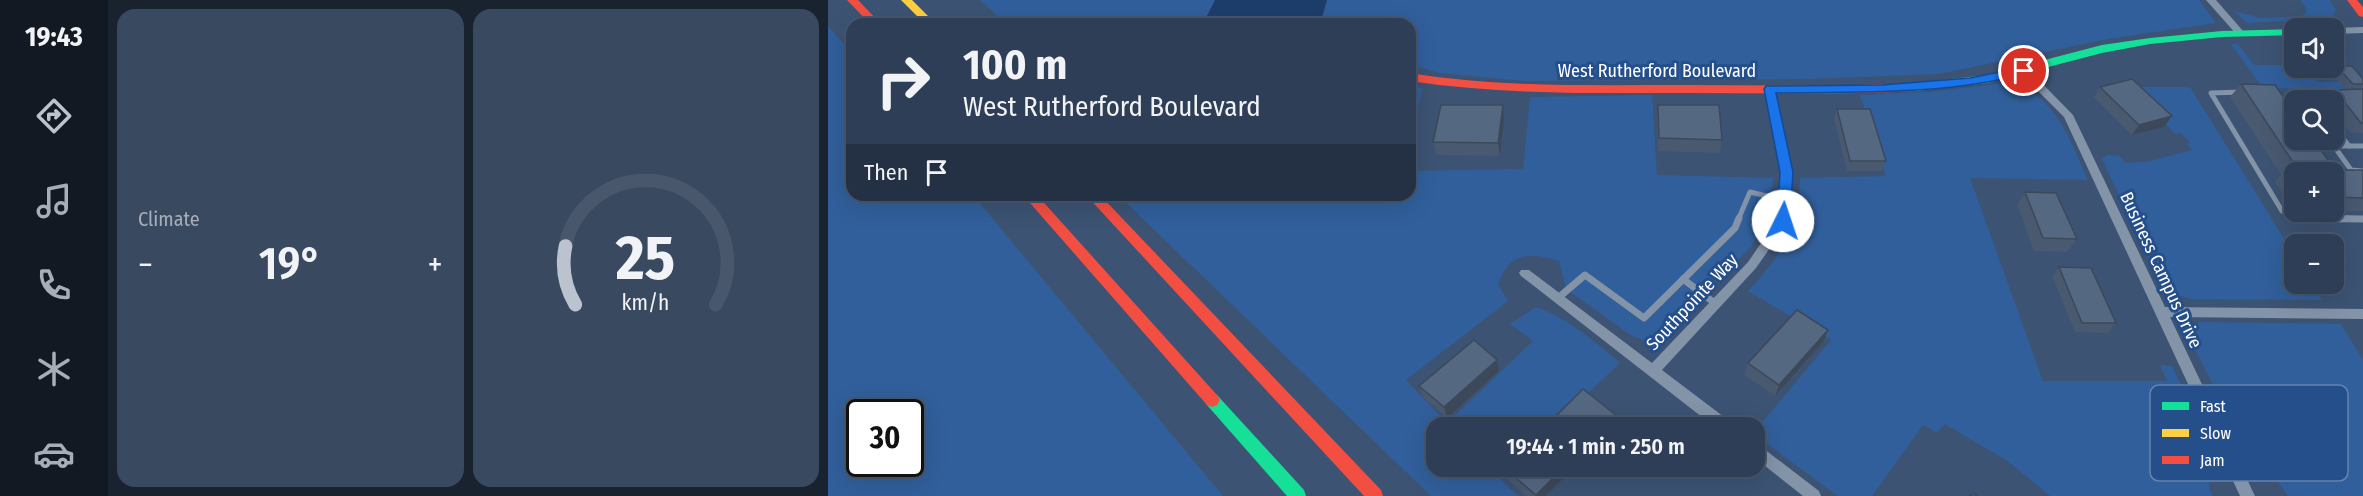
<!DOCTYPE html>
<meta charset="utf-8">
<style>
:root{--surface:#2d3e56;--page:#394960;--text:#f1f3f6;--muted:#a7aeb9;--line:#48576c;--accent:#bbc3ce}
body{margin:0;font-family:"Fira Sans Condensed",sans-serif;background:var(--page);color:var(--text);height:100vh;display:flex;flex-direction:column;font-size:22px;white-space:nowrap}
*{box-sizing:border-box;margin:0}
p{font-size:20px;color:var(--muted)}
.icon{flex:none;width:33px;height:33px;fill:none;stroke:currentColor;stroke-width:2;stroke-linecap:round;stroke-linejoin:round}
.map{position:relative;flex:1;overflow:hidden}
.details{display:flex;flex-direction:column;gap:9px;padding:9px;background:#19222f;width:720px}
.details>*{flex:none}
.hud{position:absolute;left:18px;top:18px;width:570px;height:183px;border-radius:18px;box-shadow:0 6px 24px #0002,0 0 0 2px var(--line);background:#2d3e56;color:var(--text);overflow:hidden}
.buttons{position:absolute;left:1456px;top:18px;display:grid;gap:12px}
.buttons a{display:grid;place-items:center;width:60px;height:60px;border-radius:12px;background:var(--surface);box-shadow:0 6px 24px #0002,0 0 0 2px var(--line);font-size:30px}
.speed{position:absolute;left:18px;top:399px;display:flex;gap:12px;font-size:30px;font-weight:700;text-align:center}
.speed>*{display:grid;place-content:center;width:78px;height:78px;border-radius:50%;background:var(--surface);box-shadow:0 6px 24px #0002,0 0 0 2px var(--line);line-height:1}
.speed .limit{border:3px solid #111;border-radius:9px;background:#fff;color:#111}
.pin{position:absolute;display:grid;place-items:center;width:51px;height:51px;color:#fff;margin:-26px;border:3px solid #fff;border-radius:50%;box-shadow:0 2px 6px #0007}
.me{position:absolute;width:66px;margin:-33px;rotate:4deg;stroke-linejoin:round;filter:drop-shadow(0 0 4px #0008)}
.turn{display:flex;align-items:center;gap:21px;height:126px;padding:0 18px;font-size:27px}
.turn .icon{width:78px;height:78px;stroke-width:2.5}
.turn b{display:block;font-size:42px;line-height:51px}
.then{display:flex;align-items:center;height:57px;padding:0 18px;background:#0003;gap:12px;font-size:22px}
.big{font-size:45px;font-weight:600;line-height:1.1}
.details .tile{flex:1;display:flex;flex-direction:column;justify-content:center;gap:9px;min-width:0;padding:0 21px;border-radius:18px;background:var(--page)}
.details .dial{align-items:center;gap:0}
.dial svg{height:156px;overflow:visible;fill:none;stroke:var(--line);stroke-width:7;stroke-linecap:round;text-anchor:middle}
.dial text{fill:var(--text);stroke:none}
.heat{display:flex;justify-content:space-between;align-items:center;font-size:33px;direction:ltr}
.details .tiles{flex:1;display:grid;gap:9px;grid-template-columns:repeat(2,1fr)}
.trip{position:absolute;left:598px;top:417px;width:339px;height:60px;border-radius:18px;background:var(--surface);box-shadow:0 6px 24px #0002,0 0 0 2px var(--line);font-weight:600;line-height:60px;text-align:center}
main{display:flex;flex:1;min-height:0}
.dock{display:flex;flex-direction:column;width:108px;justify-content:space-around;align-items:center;background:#121922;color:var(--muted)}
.dock .icon{width:42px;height:42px}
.dock .current{color:var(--accent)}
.dock b{font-size:27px;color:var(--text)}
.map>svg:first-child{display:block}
</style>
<main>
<nav class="dock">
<b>19:43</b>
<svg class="icon current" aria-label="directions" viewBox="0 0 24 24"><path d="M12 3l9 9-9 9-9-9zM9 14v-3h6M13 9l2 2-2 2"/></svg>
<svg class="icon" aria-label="music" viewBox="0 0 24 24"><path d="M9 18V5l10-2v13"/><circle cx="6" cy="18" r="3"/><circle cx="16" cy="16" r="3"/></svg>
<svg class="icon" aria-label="phone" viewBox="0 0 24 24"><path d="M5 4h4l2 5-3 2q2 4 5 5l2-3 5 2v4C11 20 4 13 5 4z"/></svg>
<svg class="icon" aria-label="climate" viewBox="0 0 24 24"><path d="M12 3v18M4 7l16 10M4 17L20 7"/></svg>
<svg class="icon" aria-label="car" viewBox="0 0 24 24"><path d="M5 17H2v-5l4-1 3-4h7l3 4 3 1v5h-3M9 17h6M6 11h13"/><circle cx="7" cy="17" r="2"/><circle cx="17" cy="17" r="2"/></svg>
</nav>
<section class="details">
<div class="tiles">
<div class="tile"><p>Climate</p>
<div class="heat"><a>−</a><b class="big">19°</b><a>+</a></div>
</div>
<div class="tile dial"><svg viewBox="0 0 100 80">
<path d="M14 69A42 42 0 1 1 86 69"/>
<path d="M14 69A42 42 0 0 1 9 39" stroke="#bbc3ce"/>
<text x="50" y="56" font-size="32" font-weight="700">25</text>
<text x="50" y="72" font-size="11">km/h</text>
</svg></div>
</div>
</section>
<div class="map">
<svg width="1535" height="496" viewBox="0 0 1535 496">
<rect width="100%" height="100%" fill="#3c5373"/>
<g fill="#315f9b" fill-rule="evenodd">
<polygon points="152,0 387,0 375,24 178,24"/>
<polygon points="499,0 1371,0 1388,23 1280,39 1111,74 975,79 697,81 612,73 582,65 582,24 492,24"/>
<polygon points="1472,0 1502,0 1508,10 1505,16 1498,19 1419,23 1406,11 1432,18 1473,16 1478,13 1478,8"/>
<path d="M0 26 24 54V195H145L395 496H0ZM32 412H82V464H32Z"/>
<polygon points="1403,44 1410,44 1426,65 1457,65 1461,71 1480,71 1489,82 1535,82 1535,90 1435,88"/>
<path d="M1185 82C1227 96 1244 143 1260 180L1142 178 1215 381H1339L1332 365 1344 366 1387 454 1381 485 1384 496H1222L1181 462 1117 424 1109 433 1095 425 1044 496H1010L927 435V431L1003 340 920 291C940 269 961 245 968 216 971 204 971 190 972 178L1058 176 1032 95 1102 92Z"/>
<polygon points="582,85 594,88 582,148"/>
<polygon points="1297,87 1362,87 1467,256 1467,284 1484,284 1494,300 1363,299 1350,295 1330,278 1274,159 1279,155 1292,156 1297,163 1318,162 1364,150 1359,144 1362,142 1353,133 1348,134"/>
<path d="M824 95 829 175 945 178 943 207 923 247 830 339 816 340 804 336 738 289 731 261C700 252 682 252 670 284L680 301 578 380 619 423 705 341 682 324 708 307C740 318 766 341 792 363L724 427 609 428V466L683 467 671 478 690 496H603L290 195H582V171L695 169 702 97Z"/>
<polygon points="1371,322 1513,324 1535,360 1535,496 1460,496 1448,479 1420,455 1363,341 1362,329"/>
</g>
<polygon fill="#1d3d6b" points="387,0 499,0 492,24 375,24"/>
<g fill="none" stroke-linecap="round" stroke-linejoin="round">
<g stroke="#8393a8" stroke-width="5">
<polyline points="1414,92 1383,93 1454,211 1469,218 1498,220"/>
<polyline points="1491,100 1496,96 1510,96"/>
<polyline points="1506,127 1521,146 1506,146"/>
<polyline points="1480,140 1506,146 1523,170 1535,171"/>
<polyline points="1521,146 1535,146"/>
<polyline points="910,220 922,192 956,200"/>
<polyline points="1505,220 1535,219"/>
</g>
<g stroke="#8393a8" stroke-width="7">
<polyline points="1474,218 1535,219"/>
<polyline points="855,279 888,304"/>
<polyline points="730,298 757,275 816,318 907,228 911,218"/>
</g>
<g fill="#8393a8" fill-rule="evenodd">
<polygon points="1378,0 1388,0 1415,31 1415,35 1409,35"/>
<polygon points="1535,27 1535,33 1506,34 1506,28 1504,28"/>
<polygon points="1196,68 1200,69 1245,115 1337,307 1535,309 1535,319 1342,317 1427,496 1412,496 1236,117 1192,73 1192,69"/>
<polygon points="942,86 947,89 965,172 961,221 928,268 834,370 904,423 906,428 888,428 693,276 691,273 693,270 701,270 824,363 920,262 949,220 953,172 937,89"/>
<polygon points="927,442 991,491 993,496 975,496 927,458"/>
</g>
<g fill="#16e098" fill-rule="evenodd">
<polygon points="1467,29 1467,35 1394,37 1322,44 1274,53 1159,83 1088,91 1082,87 1088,83 1159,75 1274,45 1322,38 1394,31"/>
<polygon points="384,393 389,395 476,490 478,496 459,496 379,405 376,400 379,395"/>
</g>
<polygon fill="#ffcf43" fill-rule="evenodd" points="73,0 84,0 108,24 97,24"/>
<g fill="#f24e42" fill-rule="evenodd">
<polygon points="19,0 30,0 53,24 42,24"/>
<polygon points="1519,0 1529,0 1535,7 1535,17 1531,16"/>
<path d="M582 73C674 88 767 85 860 85 936 85 1012 87 1088 83L1094 87 1088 91C1012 95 936 93 860 93 767 93 674 95 582 81Z"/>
<polygon points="195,195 209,195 389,395 392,400 389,405 384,407 379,405"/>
<polygon points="258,195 272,195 553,490 555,496 536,496"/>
</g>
</g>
<g fill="#495970">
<polygon points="1508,66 1535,79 1535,88 1533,90 1535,89 1535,133 1523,133 1506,111 1506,100 1498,100 1507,90 1518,90 1502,73"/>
<polygon points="1413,84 1507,170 1535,170 1535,211 1506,211 1506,172 1467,172 1467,210 1466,210 1447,182 1453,175 1402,97"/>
<polygon points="1272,87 1336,127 1304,135 1266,97"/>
<polygon points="830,105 894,140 892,153 830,151 829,118"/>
<polygon points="1009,109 1058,161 1054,171 1019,171 1006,119"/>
<polygon points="676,119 672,156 608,155 605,142"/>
<polygon points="1197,192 1249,239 1239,252 1206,251 1189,205"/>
<polygon points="1231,267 1288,323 1280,333 1247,332 1224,276"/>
<polygon points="1000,330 995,342 947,396 916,375 920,363"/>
<polygon points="669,360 671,371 619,418 595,397 591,386"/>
<polygon points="676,466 748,466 718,496 699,496 677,477 675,467"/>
</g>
<g fill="#3c495b">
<polygon points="675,105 676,119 672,156 670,143"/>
<polygon points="1344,116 1336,127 1304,135 1311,125"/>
<polygon points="1000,330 995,342 947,396 951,385"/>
<polygon points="669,360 671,371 619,418 616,407"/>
<polygon points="789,416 788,428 777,428"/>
<polygon points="737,466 748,466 718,496 708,496 708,495"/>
</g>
<g fill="#556882" stroke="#3c495b" stroke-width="1.5">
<polygon points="1508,66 1524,66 1535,79 1535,84 1525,84"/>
<polygon points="1304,79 1344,116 1311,125 1272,87"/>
<polygon points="1413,84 1447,85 1467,113 1467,140 1486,140 1507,170 1535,170 1535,198 1506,197 1506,172 1467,172 1467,180 1459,168 1469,168"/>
<polygon points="1535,89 1535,123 1533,123 1507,90"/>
<polygon points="613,105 675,105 670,143 605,142"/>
<polygon points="830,105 891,105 894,140 831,138"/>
<polygon points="1009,109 1042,109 1058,161 1022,161"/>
<polygon points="1197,192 1228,193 1249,239 1215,238"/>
<polygon points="1231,267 1263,268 1288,323 1254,323"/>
<polygon points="969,310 1000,330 951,385 920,363"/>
<polygon points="646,340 669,360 616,407 591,386"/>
<polygon points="755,389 789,416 777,428 716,428"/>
<polygon points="676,466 737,466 708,495 675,467"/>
<polygon points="1146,493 1149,496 1141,496"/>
</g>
<path fill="#1a73e8" stroke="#114b97" stroke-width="1.5" d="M1196 67 1202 71 1200 73C1119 95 1032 92 948 93L965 172 962 221 960 225H950L949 221 952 172 936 89 938 86 1054 85 1142 78Z"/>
<g text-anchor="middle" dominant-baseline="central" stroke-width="6" stroke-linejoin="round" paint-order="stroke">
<g font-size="18" fill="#fff" stroke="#254f8a">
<text x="829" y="71">West Rutherford Boulevard</text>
<text transform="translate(1333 270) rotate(65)">Business Campus Drive</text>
<text transform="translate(864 302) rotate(-47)">Southpointe Way</text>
</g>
</g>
<rect x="1322" y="385" width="198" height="96" rx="9" fill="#254f8a" stroke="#6684ad" stroke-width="1.5"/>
<rect x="1334" y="402" width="27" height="8" fill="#16e098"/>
<rect x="1334" y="429" width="27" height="8" fill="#ffcf43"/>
<rect x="1334" y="456" width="27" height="8" fill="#f24e42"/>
<g font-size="16" fill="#fff">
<text x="1372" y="412">Fast</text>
<text x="1372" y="439">Slow</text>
<text x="1372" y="466">Jam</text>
</g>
</svg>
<div class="buttons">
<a><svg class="icon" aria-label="sound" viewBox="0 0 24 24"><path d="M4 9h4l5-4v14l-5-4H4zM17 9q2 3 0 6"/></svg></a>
<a><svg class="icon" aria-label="search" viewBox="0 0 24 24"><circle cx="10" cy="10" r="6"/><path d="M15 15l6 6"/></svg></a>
<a>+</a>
<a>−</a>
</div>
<div class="speed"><div class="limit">30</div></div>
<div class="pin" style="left:1196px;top:71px;background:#d93025"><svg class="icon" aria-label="arrive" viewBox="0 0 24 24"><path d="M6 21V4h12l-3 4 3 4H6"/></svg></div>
<svg class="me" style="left:955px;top:221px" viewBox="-20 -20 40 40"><circle r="19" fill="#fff"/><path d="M0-13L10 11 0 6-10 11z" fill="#1a73e8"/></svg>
<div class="trip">19:44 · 1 min · 250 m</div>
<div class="hud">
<div class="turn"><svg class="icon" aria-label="right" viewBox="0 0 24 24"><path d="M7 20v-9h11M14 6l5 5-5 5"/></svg><div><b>100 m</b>West Rutherford Boulevard</div></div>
<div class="then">Then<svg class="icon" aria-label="arrive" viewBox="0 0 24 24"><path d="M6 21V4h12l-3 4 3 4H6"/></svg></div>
</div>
</div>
</main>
